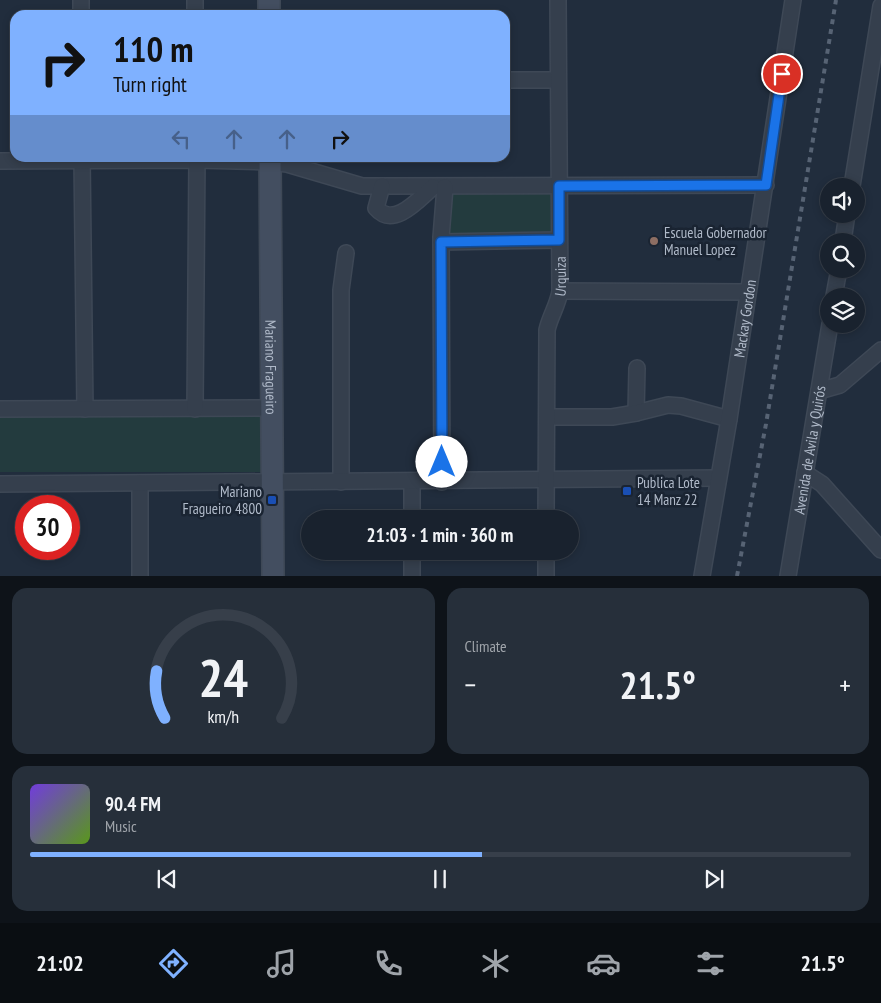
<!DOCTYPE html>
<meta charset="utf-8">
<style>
:root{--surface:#19222e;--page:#262f3a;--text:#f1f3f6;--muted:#9fa4aa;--line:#373f4a;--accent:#7fb1ff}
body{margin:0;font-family:"PT Sans Narrow",sans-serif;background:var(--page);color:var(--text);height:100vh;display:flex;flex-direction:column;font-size:19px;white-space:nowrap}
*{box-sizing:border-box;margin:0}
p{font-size:16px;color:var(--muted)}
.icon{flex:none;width:28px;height:28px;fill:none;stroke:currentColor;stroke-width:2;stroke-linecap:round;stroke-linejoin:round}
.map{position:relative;height:576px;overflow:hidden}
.side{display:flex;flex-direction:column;gap:12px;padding:12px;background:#0e1319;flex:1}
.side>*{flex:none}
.guide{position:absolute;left:10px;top:10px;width:500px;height:152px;border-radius:15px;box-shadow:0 2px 8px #0003,0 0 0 1px var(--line);background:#7fb1ff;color:#111;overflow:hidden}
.buttons{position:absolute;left:820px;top:178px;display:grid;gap:10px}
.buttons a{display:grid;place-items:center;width:45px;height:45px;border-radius:50%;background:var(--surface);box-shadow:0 2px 8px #0003,0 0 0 1px var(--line);font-size:25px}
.speed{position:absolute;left:15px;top:495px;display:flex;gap:10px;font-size:25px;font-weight:700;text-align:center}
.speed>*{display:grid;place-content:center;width:65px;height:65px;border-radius:50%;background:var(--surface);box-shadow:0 2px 8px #0003,0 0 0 1px var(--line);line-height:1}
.speed .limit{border:8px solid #d22;background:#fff;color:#111}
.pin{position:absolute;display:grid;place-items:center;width:42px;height:42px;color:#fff;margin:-21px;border:2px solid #fff;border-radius:50%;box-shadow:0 1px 5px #0007}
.me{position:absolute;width:55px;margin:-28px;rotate:0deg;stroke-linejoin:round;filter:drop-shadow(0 0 4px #0008)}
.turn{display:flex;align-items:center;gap:18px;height:105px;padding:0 20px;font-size:22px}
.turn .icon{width:65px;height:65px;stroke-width:2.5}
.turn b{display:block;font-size:35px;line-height:42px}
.lanes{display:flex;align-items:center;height:48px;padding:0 20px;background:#0003;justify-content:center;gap:25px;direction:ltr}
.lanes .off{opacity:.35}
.big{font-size:38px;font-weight:700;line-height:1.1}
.side .card{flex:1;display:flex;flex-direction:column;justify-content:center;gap:8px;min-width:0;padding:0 18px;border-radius:15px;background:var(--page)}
.side .dial{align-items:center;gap:0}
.dial svg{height:130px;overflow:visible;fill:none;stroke:var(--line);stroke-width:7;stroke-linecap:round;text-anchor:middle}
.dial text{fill:var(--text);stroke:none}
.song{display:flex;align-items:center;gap:15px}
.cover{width:60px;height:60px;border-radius:8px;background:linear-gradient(135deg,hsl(260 70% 55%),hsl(90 70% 35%))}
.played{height:5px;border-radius:2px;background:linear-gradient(90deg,var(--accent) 55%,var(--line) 55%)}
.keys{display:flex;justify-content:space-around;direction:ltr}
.heat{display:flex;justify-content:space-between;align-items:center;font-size:28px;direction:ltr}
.side .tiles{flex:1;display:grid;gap:12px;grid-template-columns:1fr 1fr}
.card:last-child{grid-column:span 2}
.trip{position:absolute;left:301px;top:510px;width:278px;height:50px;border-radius:25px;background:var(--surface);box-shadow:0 2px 8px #0003,0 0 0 1px var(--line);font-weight:700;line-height:50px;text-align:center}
.dock{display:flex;height:80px;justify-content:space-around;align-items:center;background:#0a0e12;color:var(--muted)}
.dock .icon{width:35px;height:35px}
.dock .on{color:var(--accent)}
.dock b{font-size:22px;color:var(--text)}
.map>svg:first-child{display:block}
</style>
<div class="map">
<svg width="881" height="576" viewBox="0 0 881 576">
<rect width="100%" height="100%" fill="#212d3d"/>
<g fill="#233b3e">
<polygon points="548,191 555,198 555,234 446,235 451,194"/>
<rect x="0" y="415" width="261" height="57"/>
</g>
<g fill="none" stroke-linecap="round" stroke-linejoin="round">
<g stroke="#3e4856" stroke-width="18">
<g id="minor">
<polyline points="81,0 81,15"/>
<polyline points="195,0 195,15"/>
<polyline points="505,80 558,80"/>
<polyline points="82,158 85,409"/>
<polyline points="0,161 197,160 270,162 287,164 362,186 382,186 766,185"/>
<path d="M382 186 376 208C394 229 419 199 433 187"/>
<polyline points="852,186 881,6"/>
<polyline points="843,241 847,214"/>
<polyline points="441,242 559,240"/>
<polyline points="560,291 747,292"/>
<polyline points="834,296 839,269"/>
<polyline points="819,391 840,385 881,350"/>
<polyline points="0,409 272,408"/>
<polyline points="195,409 197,158"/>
<polyline points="636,413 637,368"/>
<polyline points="547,417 612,417 636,413 668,405 681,406 729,419"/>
<polyline points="805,473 822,484 881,550"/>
<polyline points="341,482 341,290 346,253"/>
<polyline points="412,482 412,519"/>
<polyline points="442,482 441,237 445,187"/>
<polyline points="140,483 140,576"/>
<polyline points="0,484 718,478"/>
<path id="s1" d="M546 519 547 330C550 316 558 305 560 291L558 0"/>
<polyline points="412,551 412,576"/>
<polyline points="546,576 546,551"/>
<path id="s2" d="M702 576 729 419 793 0"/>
<path id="s3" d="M788 576 830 324"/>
</g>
</g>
<g stroke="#3e4856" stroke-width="24">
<g id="secondary">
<polyline points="269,0 269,15"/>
<path id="s4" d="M270 158 273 576"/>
</g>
</g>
<use href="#minor" stroke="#353f4d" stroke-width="15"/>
<use href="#secondary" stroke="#434e60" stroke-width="21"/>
<polyline stroke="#576374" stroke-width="4" stroke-dasharray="5 5" stroke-linecap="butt" points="737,576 766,424 836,0"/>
</g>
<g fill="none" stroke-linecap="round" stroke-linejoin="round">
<g stroke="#114b97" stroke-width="12">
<polyline id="route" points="442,462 441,242 559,240 559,186 766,185 782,74"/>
</g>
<use href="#route" stroke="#1a73e8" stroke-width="9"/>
</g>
<circle fill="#8d6e63" stroke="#1a2432" stroke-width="2" cx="654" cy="241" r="5"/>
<g fill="#1a4fb4" stroke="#1a2432" stroke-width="2">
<rect x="622" y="486" width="10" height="10" rx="2.5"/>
<rect x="267" y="495" width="10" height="10" rx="2.5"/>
</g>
<g text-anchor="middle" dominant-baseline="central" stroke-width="5" stroke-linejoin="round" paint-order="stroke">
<g font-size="15" fill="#b0bac9" stroke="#1a2432" text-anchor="start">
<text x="664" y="232">Escuela Gobernador<tspan x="664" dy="17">Manuel Lopez</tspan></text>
<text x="637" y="482">Publica Lote<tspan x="637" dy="17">14 Manz 22</tspan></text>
<text x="262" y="491" text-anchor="end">Mariano<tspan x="262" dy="17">Fragueiro 4800</tspan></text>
</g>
<g font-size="15" fill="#b0bac9" stroke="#1a2432">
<text stroke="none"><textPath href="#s1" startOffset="245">Urquiza</textPath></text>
<text stroke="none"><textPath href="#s2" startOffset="261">Mackay Gordon</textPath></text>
<text stroke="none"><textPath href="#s4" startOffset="209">Mariano Fragueiro</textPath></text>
<text stroke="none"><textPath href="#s3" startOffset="128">Avenida de Avila y Quirós</textPath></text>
</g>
</g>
</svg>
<div class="buttons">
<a><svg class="icon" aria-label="sound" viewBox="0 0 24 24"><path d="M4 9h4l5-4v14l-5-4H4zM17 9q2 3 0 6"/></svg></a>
<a><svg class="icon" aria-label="search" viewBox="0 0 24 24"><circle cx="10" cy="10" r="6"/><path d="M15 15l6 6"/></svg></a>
<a><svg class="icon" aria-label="layers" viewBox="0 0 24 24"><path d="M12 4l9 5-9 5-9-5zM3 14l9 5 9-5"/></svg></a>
</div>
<div class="speed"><div class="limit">30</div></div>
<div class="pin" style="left:782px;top:74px;background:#d93025"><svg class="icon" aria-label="arrive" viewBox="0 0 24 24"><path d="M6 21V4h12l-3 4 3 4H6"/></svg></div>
<svg class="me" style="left:442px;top:462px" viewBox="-20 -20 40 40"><circle r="19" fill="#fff"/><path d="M0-13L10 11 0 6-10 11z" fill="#1a73e8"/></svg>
<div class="trip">21:03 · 1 min · 360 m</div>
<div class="guide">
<div class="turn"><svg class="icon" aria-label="right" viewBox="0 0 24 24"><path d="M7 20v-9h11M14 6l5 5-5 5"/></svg><div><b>110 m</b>Turn right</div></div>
<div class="lanes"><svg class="icon off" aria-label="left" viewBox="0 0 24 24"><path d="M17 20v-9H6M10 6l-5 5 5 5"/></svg><svg class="icon off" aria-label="ahead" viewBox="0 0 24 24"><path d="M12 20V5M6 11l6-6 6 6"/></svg><svg class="icon off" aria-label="ahead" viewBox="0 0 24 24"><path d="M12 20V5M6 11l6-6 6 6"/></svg><svg class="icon" aria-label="right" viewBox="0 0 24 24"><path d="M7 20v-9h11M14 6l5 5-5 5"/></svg></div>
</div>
</div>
<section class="side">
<div class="tiles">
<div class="card dial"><svg viewBox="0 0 100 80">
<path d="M14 69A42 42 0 1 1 86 69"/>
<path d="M14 69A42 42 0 0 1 9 40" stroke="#7fb1ff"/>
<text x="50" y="56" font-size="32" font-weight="700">24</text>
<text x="50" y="72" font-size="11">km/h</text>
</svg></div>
<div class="card"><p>Climate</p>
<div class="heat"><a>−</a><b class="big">21.5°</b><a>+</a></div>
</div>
<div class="card">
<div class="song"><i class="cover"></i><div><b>90.4 FM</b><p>Music</p></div></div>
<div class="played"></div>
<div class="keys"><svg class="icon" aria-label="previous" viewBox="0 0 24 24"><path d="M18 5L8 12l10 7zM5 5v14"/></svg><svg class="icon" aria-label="pause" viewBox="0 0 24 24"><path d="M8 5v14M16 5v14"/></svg><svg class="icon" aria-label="next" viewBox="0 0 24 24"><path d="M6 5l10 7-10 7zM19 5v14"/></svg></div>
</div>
</div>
</section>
<nav class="dock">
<b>21:02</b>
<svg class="icon on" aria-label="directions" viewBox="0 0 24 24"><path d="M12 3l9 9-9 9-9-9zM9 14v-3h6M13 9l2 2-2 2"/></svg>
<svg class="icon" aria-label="music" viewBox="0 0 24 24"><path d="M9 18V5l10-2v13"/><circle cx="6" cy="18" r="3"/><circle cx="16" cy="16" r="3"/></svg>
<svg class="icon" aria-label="phone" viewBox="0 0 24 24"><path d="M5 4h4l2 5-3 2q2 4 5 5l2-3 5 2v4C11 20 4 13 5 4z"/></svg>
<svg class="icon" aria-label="climate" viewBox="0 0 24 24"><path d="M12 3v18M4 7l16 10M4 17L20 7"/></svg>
<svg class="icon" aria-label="car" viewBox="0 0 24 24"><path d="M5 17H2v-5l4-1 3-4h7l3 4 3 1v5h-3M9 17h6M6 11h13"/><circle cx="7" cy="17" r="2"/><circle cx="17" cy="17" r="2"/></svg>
<svg class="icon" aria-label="filters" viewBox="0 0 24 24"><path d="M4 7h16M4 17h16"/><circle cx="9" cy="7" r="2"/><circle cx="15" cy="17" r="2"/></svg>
<b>21.5°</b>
</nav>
